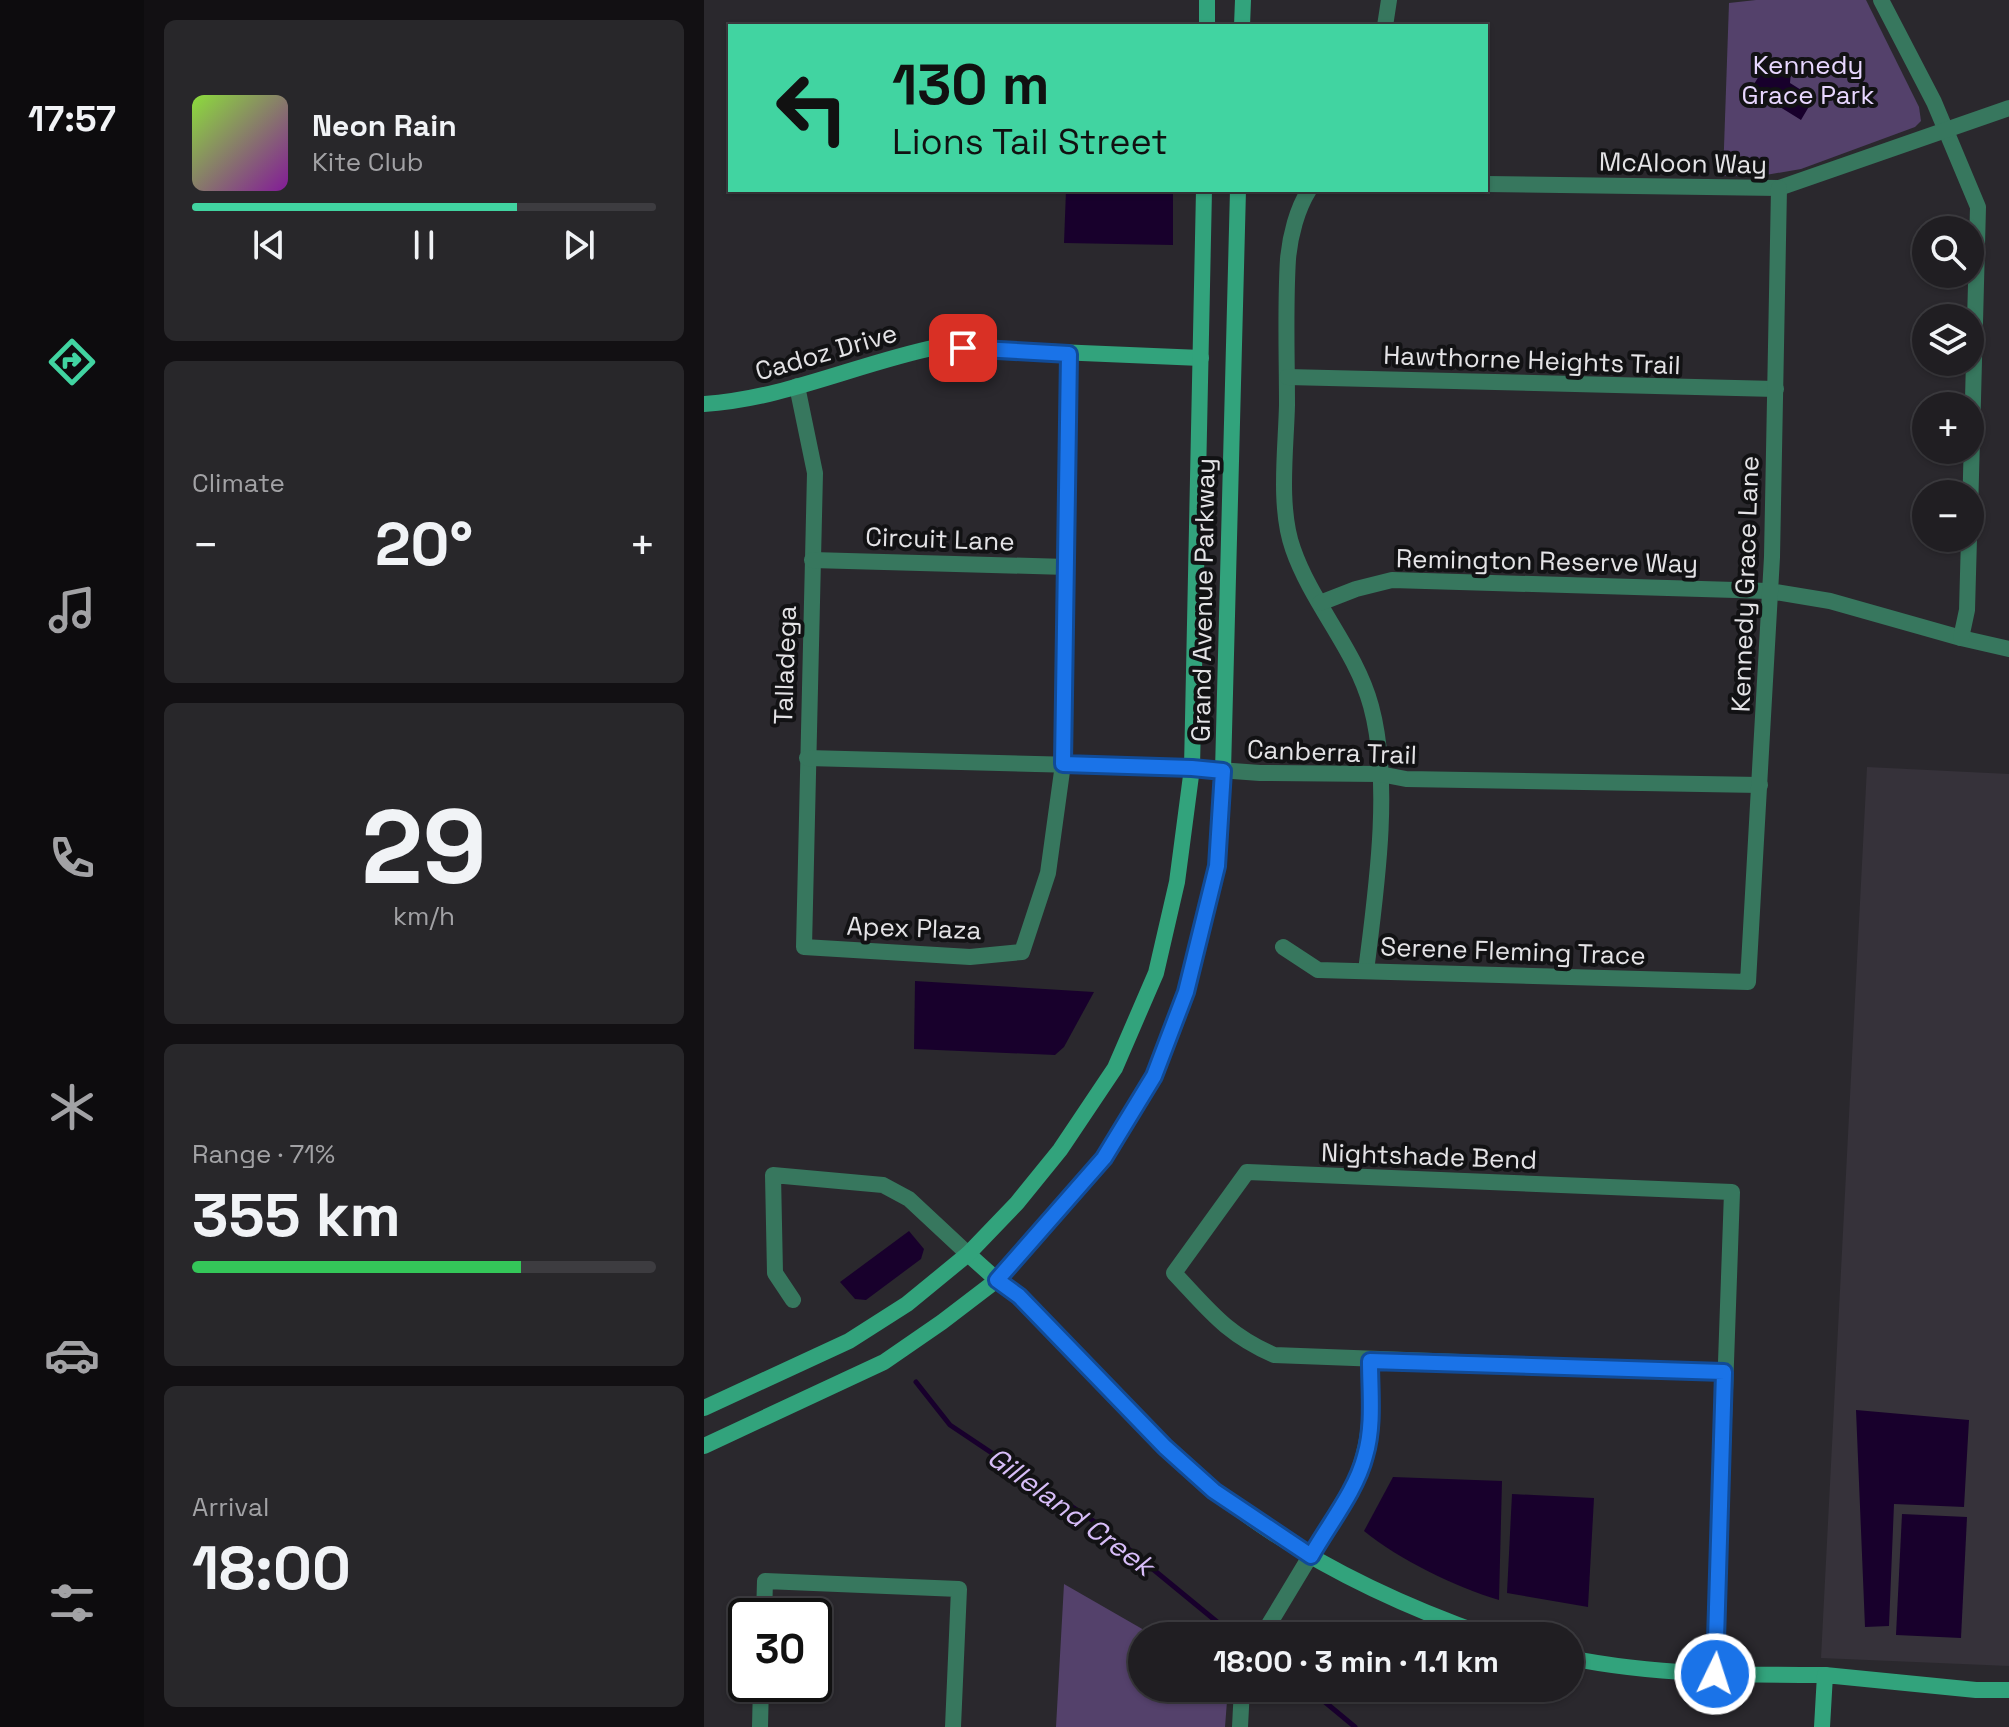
<!DOCTYPE html>
<meta charset="utf-8">
<style>
:root{--surface:#201e22;--page:#28272a;--text:#f1f3f6;--muted:#a2a2a5;--line:#3d3c40;--accent:#41d4a1}
body{margin:0;font-family:"Space Grotesk",sans-serif;background:var(--page);color:var(--text);height:100vh;display:flex;flex-direction:column;font-size:30px;white-space:nowrap}
*{box-sizing:border-box;margin:0}
p{font-size:26px;color:var(--muted)}
.icon{flex:none;width:44px;height:44px;fill:none;stroke:currentColor;stroke-width:2;stroke-linecap:round;stroke-linejoin:round}
.map{position:relative;flex:1;overflow:hidden}
.sheet{display:flex;flex-direction:column;gap:20px;padding:20px;background:#121013;width:560px}
.sheet>*{flex:none}
.hud{position:absolute;left:24px;top:24px;width:760px;height:168px;border-radius:0px;box-shadow:0 2px 6px #0004,0 0 0 2px var(--line);background:#41d4a1;color:#111;overflow:hidden}
.tools{position:absolute;left:1208px;top:216px;display:grid;gap:16px}
.tools a{display:grid;place-items:center;width:72px;height:72px;border-radius:50%;background:var(--surface);box-shadow:0 2px 6px #0004,0 0 0 2px var(--line);font-size:40px}
.speed{position:absolute;left:24px;top:1598px;display:flex;gap:16px;font-size:40px;font-weight:700;text-align:center}
.speed>*{display:grid;place-content:center;width:104px;height:104px;border-radius:50%;background:var(--surface);box-shadow:0 2px 6px #0004,0 0 0 2px var(--line);line-height:1}
.speed .limit{border:4px solid #111;border-radius:12px;background:#fff;color:#111}
.pin{position:absolute;display:grid;place-items:center;width:68px;height:68px;color:#fff;margin:-34px;border-radius:16px;box-shadow:0 4px 12px #0006}
.me{position:absolute;width:88px;margin:-44px;rotate:4deg;stroke-linejoin:round;filter:drop-shadow(0 0 6px #0008)}
.turn{display:flex;align-items:center;gap:28px;height:168px;padding:0 32px;font-size:36px}
.turn .icon{width:104px;height:104px;stroke-width:2.5}
.turn b{display:block;font-size:56px;line-height:68px}
.big{font-size:60px;font-weight:700;line-height:1.1}
.sheet .tile{flex:1;display:flex;flex-direction:column;justify-content:center;gap:12px;min-width:0;padding:0 28px;border-radius:12px;background:var(--page)}
.sheet .dial{align-items:center;gap:0}
.dial b{font-size:104px;line-height:1}
.song{display:flex;align-items:center;gap:24px}
.cover{width:96px;height:96px;border-radius:12px;background:linear-gradient(135deg,hsl(90 70% 55%),hsl(290 70% 35%))}
.played{height:8px;border-radius:4px;background:linear-gradient(90deg,var(--accent) 70%,var(--line) 70%)}
.keys{display:flex;justify-content:space-around;direction:ltr}
.heat{display:flex;justify-content:space-between;align-items:center;font-size:44px;direction:ltr}
.charge{height:12px;border-radius:6px;background:linear-gradient(90deg,#34c759 71%,var(--line) 0)}
.trip{position:absolute;left:424px;top:1622px;width:456px;height:80px;border-radius:40px;background:var(--surface);box-shadow:0 2px 6px #0004,0 0 0 2px var(--line);font-weight:700;line-height:80px;text-align:center}
main{display:flex;flex:1;min-height:0}
.dock{display:flex;flex-direction:column;width:144px;justify-content:space-around;align-items:center;background:#0d0c0e;color:var(--muted)}
.dock .icon{width:56px;height:56px}
.dock .on{color:var(--accent)}
.dock b{font-size:36px;color:var(--text)}
.map>svg:first-child{display:block}
</style>
<main>
<nav class="dock">
<b>17:57</b>
<svg class="icon on" aria-label="directions" viewBox="0 0 24 24"><path d="M12 3l9 9-9 9-9-9zM9 14v-3h6M13 9l2 2-2 2"/></svg>
<svg class="icon" aria-label="music" viewBox="0 0 24 24"><path d="M9 18V5l10-2v13"/><circle cx="6" cy="18" r="3"/><circle cx="16" cy="16" r="3"/></svg>
<svg class="icon" aria-label="phone" viewBox="0 0 24 24"><path d="M5 4h4l2 5-3 2q2 4 5 5l2-3 5 2v4C11 20 4 13 5 4z"/></svg>
<svg class="icon" aria-label="climate" viewBox="0 0 24 24"><path d="M12 3v18M4 7l16 10M4 17L20 7"/></svg>
<svg class="icon" aria-label="car" viewBox="0 0 24 24"><path d="M5 17H2v-5l4-1 3-4h7l3 4 3 1v5h-3M9 17h6M6 11h13"/><circle cx="7" cy="17" r="2"/><circle cx="17" cy="17" r="2"/></svg>
<svg class="icon" aria-label="filters" viewBox="0 0 24 24"><path d="M4 7h16M4 17h16"/><circle cx="9" cy="7" r="2"/><circle cx="15" cy="17" r="2"/></svg>
</nav>
<section class="sheet">
<div class="tile">
<div class="song"><i class="cover"></i><div><b>Neon Rain</b><p>Kite Club</p></div></div>
<div class="played"></div>
<div class="keys"><svg class="icon" aria-label="previous" viewBox="0 0 24 24"><path d="M18 5L8 12l10 7zM5 5v14"/></svg><svg class="icon" aria-label="pause" viewBox="0 0 24 24"><path d="M8 5v14M16 5v14"/></svg><svg class="icon" aria-label="next" viewBox="0 0 24 24"><path d="M6 5l10 7-10 7zM19 5v14"/></svg></div>
</div>
<div class="tile"><p>Climate</p>
<div class="heat"><a>−</a><b class="big">20°</b><a>+</a></div>
</div>
<div class="tile dial"><b>29</b><p>km/h</p></div>
<div class="tile"><p>Range · 71%</p><b class="big">355 km</b><div class="charge"></div></div>
<div class="tile"><p>Arrival</p><b class="big">18:00</b></div>
</section>
<div class="map">
<svg width="1305" height="1727" viewBox="0 0 1305 1727">
<rect width="100%" height="100%" fill="#2a282d"/>
<polygon fill="#36323a" points="1163,767 1305,774 1305,1666 1117,1658"/>
<g fill="#54416b">
<polygon points="1052,0 1162,0 1215,107 1217,121 1211,127 1097,169 1056,176 1019,176 1025,3"/>
<polygon points="360,1584 440,1630 456,1636 438,1636 438,1688 524,1688 521,1727 352,1727"/>
</g>
<g fill="#18002c">
<polygon points="1067,60 1073,65 1084,67 1087,71 1086,83 1110,98 1097,120 1047,89 1058,71 1059,63"/>
<polygon points="362,190 469,190 469,245 360,243"/>
<polygon points="211,981 390,992 360,1047 351,1055 210,1049"/>
<polygon points="205,1231 220,1249 217,1259 162,1300 151,1299 136,1282"/>
<polygon points="1152,1410 1265,1420 1260,1507 1190,1504 1185,1626 1161,1627"/>
<path d="M689 1477 798 1481 795 1600C753 1588 694 1559 660 1531Z"/>
<polygon points="808,1494 890,1498 884,1607 803,1593"/>
<polygon points="1198,1514 1263,1517 1257,1638 1192,1635"/>
</g>
<g fill="none" stroke-linecap="round" stroke-linejoin="round">
<g stroke="#18002c" stroke-width="5">
<polyline points="212,1382 246,1425 394,1524 529,1635"/>
<polyline points="604,1688 651,1727"/>
</g>
<g stroke="#37775e" stroke-width="16">
<polyline points="1177,0 1230,102 1274,207 1266,514"/>
<polyline points="681,26 685,0"/>
<polyline points="782,184 1075,188 1305,108"/>
<path d="M605 190C593 209 586 236 584 259 581 307 583 356 583 405 582 449 574 507 589 549 608 604 652 650 667 706 688 783 672 892 662 971"/>
<polyline points="583,377 1072,389"/>
<polyline points="93,386 111,473 100,947 266,957 318,952 344,873 359,764 365,354"/>
<polyline points="108,560 363,567"/>
<polyline points="616,603 652,589 688,580 1065,591 1126,601 1257,638 1305,649"/>
<polyline points="1257,638 1263,610 1265,538"/>
<polyline points="103,758 488,768 556,773 676,774 702,779 1056,785"/>
<polyline points="579,947 614,970 1044,982 1068,557 1075,188"/>
<polyline points="89,1300 71,1273 69,1175 179,1185 205,1199 264,1254"/>
<polyline points="60,1616 61,1581 255,1589 249,1727"/>
<path d="M558 1636 649 1485C669 1440 666 1409 666 1361"/>
<path d="M1011 1674 1028 1192 543 1172 470 1273C505 1310 522 1334 570 1355L1020 1372"/>
<polyline points="56,1727 57,1684"/>
<polyline points="536,1727 538,1688"/>
</g>
<g stroke="#32a37c" stroke-width="16">
<polyline points="503,26 503,0"/>
<polyline points="538,26 539,0"/>
<path d="M0 404C80 399 155 363 233 347L497 358"/>
<path d="M264 1254 293 1280 315 1296C379 1361 439 1433 510 1490 591 1556 687 1602 784 1636"/>
<polyline points="0,1408 145,1341 203,1304 264,1254 313,1203 356,1150 411,1068 452,973 473,882 488,768 500,190"/>
<polyline points="0,1446 180,1362 238,1322 293,1280 400,1158 450,1076 482,992 513,866 519,771 534,190"/>
<path d="M866 1658C950 1675 1036 1675 1121 1675"/>
<polyline points="1118,1727 1121,1675 1272,1690 1305,1690"/>
</g>
</g>
<g fill="none" stroke-linecap="round" stroke-linejoin="round">
<g stroke="#114b97" stroke-width="20">
<path id="route" d="M259 348 365 354 359 764 488 768 519 771 513 866 482 992 450 1076 400 1158 293 1280 315 1296 461 1447 510 1491 607 1556C625 1524 652 1491 661 1456 670 1426 666 1392 666 1361L1020 1372 1011 1674"/>
</g>
<use href="#route" stroke="#1a73e8" stroke-width="14"/>
</g>
<g text-anchor="middle" dominant-baseline="central" stroke-width="8" stroke-linejoin="round" paint-order="stroke">
<g font-size="26" fill="#e8d7ff" stroke="#121214">
<text x="1104" y="65">Kennedy<tspan x="1104" dy="30">Grace Park</tspan></text>
</g>
<g font-size="26" fill="#e4e3e6" stroke="#121214">
<text transform="translate(979 163) rotate(1)">McAloon Way</text>
<text transform="translate(122 352) rotate(-16)">Cadoz Drive</text>
<text transform="translate(828 360) rotate(2)">Hawthorne Heights Trail</text>
<text transform="translate(236 539) rotate(2)">Circuit Lane</text>
<text transform="translate(843 561) rotate(1)">Remington Reserve Way</text>
<text transform="translate(1041 584) rotate(-88)">Kennedy Grace Lane</text>
<text transform="translate(499 600) rotate(-89)">Grand Avenue Parkway</text>
<text transform="translate(81 665) rotate(-88)">Talladega</text>
<text transform="translate(628 752) rotate(2)">Canberra Trail</text>
<text transform="translate(210 928) rotate(2)">Apex Plaza</text>
<text transform="translate(809 951) rotate(2)">Serene Fleming Trace</text>
<text transform="translate(725 1156) rotate(2)">Nightshade Bend</text>
</g>
<g font-size="28" font-style="italic" fill="#d7bdf8" stroke="#121214">
<text transform="translate(367 1511) rotate(36)">Gilleland Creek</text>
</g>
</g>
</svg>
<div class="tools">
<a><svg class="icon" aria-label="search" viewBox="0 0 24 24"><circle cx="10" cy="10" r="6"/><path d="M15 15l6 6"/></svg></a>
<a><svg class="icon" aria-label="layers" viewBox="0 0 24 24"><path d="M12 4l9 5-9 5-9-5zM3 14l9 5 9-5"/></svg></a>
<a>+</a>
<a>−</a>
</div>
<div class="speed"><div class="limit">30</div></div>
<div class="pin" style="left:259px;top:348px;background:#d93025"><svg class="icon" aria-label="arrive" viewBox="0 0 24 24"><path d="M6 21V4h12l-3 4 3 4H6"/></svg></div>
<svg class="me" style="left:1011px;top:1674px" viewBox="-20 -20 40 40"><circle r="17" fill="#1a73e8" stroke="#fff" stroke-width="3"/><path d="M0-11L8 9 0 5-8 9z" fill="#fff"/></svg>
<div class="trip">18:00 · 3 min · 1.1 km</div>
<div class="hud">
<div class="turn"><svg class="icon" aria-label="left" viewBox="0 0 24 24"><path d="M17 20v-9H6M10 6l-5 5 5 5"/></svg><div><b>130 m</b>Lions Tail Street</div></div>
</div>
</div>
</main>
